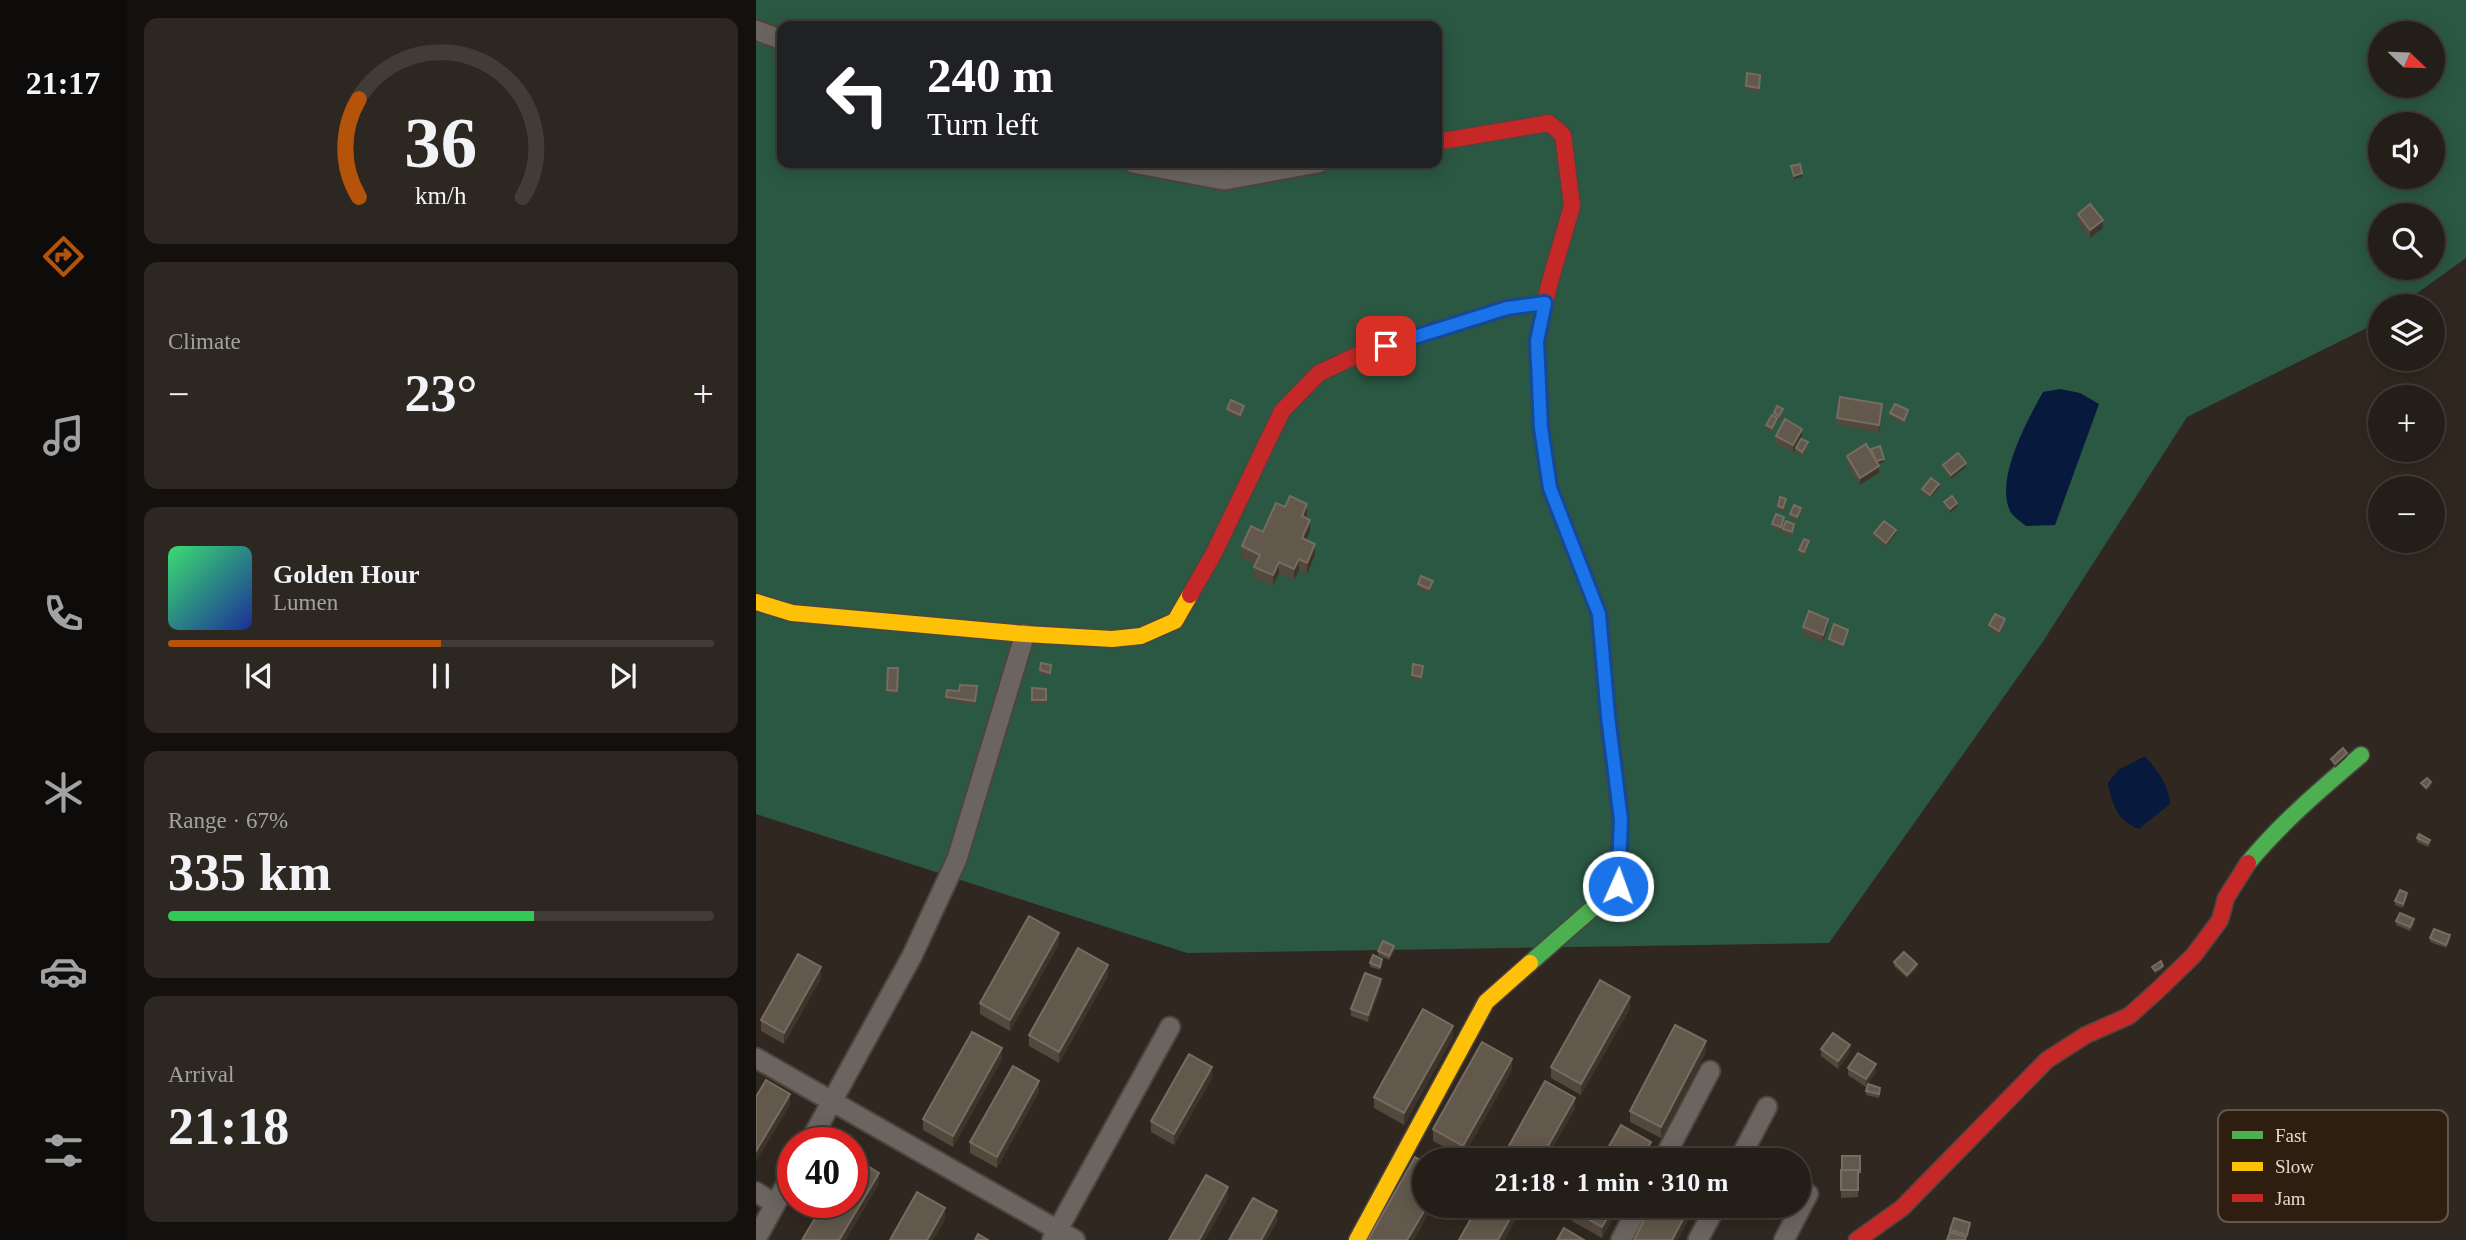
<!DOCTYPE html>
<meta charset="utf-8">
<style>
:root{--surface:#241e18;--page:#2c2721;--text:#f1f3f6;--muted:#a3a2a2;--line:#413c37;--accent:#b45309}
body{margin:0;font-family:"Times New Roman",serif;background:var(--page);color:var(--text);height:100vh;display:flex;flex-direction:column;font-size:26px;white-space:nowrap}
*{box-sizing:border-box;margin:0}
p{font-size:23px;color:var(--muted)}
.icon{flex:none;width:38px;height:38px;fill:none;stroke:currentColor;stroke-width:2;stroke-linecap:round;stroke-linejoin:round}
.map{position:relative;flex:1;overflow:hidden}
.details{display:flex;flex-direction:column;gap:18px;padding:18px;background:#14100d;width:630px}
.details>*{flex:none}
.guide{position:absolute;left:21px;top:21px;width:665px;height:147px;border-radius:14px;box-shadow:0 4px 18px #0003,0 0 0 2px var(--line);background:#202124;color:#fff;overflow:hidden}
.needle{width:46px;rotate:113deg}
.tools{position:absolute;left:1612px;top:21px;display:grid;gap:14px}
.tools a{display:grid;place-items:center;width:77px;height:77px;border-radius:50%;background:var(--surface);box-shadow:0 4px 18px #0003,0 0 0 2px var(--line);font-size:35px}
.speed{position:absolute;left:21px;top:1127px;display:flex;gap:14px;font-size:35px;font-weight:700;text-align:center}
.speed>*{display:grid;place-content:center;width:91px;height:91px;border-radius:50%;background:var(--surface);box-shadow:0 4px 18px #0003,0 0 0 2px var(--line);line-height:1}
.speed .limit{border:10px solid #d22;background:#fff;color:#111}
.pin{position:absolute;display:grid;place-items:center;width:60px;height:60px;color:#fff;margin:-30px;border-radius:14px;box-shadow:0 4px 10px #0006}
.me{position:absolute;width:77px;margin:-38px;rotate:2deg;stroke-linejoin:round;filter:drop-shadow(0 0 5px #0008)}
.turn{display:flex;align-items:center;gap:24px;height:147px;padding:0 35px;font-size:32px}
.turn .icon{width:91px;height:91px;stroke-width:2.5}
.turn b{display:block;font-size:49px;line-height:60px}
.big{font-size:52px;font-weight:700;line-height:1.1}
.details .tile{flex:1;display:flex;flex-direction:column;justify-content:center;gap:10px;min-width:0;padding:0 24px;border-radius:14px;background:var(--page)}
.details .dial{align-items:center;gap:0}
.dial svg{height:182px;overflow:visible;fill:none;stroke:var(--line);stroke-width:7;stroke-linecap:round;text-anchor:middle}
.dial text{fill:var(--text);stroke:none}
.song{display:flex;align-items:center;gap:21px}
.cover{width:84px;height:84px;border-radius:10px;background:linear-gradient(135deg,hsl(140 70% 55%),hsl(230 70% 35%))}
.played{height:7px;border-radius:4px;background:linear-gradient(90deg,var(--accent) 50%,var(--line) 50%)}
.keys{display:flex;justify-content:space-around;direction:ltr}
.heat{display:flex;justify-content:space-between;align-items:center;font-size:38px;direction:ltr}
.charge{height:10px;border-radius:5px;background:linear-gradient(90deg,#34c759 67%,var(--line) 0)}
.trip{position:absolute;left:656px;top:1148px;width:399px;height:70px;border-radius:35px;background:var(--surface);box-shadow:0 4px 18px #0003,0 0 0 2px var(--line);font-weight:700;line-height:70px;text-align:center}
main{display:flex;flex:1;min-height:0}
.menu{display:flex;flex-direction:column;width:126px;justify-content:space-around;align-items:center;background:#0e0c0a;color:var(--muted)}
.menu .icon{width:49px;height:49px}
.menu .on{color:var(--accent)}
.menu b{font-size:32px;color:var(--text)}
.map>svg:first-child{display:block}
</style>
<main>
<nav class="menu">
<b>21:17</b>
<svg class="icon on" aria-label="directions" viewBox="0 0 24 24"><path d="M12 3l9 9-9 9-9-9zM9 14v-3h6M13 9l2 2-2 2"/></svg>
<svg class="icon" aria-label="music" viewBox="0 0 24 24"><path d="M9 18V5l10-2v13"/><circle cx="6" cy="18" r="3"/><circle cx="16" cy="16" r="3"/></svg>
<svg class="icon" aria-label="phone" viewBox="0 0 24 24"><path d="M5 4h4l2 5-3 2q2 4 5 5l2-3 5 2v4C11 20 4 13 5 4z"/></svg>
<svg class="icon" aria-label="climate" viewBox="0 0 24 24"><path d="M12 3v18M4 7l16 10M4 17L20 7"/></svg>
<svg class="icon" aria-label="car" viewBox="0 0 24 24"><path d="M5 17H2v-5l4-1 3-4h7l3 4 3 1v5h-3M9 17h6M6 11h13"/><circle cx="7" cy="17" r="2"/><circle cx="17" cy="17" r="2"/></svg>
<svg class="icon" aria-label="filters" viewBox="0 0 24 24"><path d="M4 7h16M4 17h16"/><circle cx="9" cy="7" r="2"/><circle cx="15" cy="17" r="2"/></svg>
</nav>
<section class="details">
<div class="tile dial"><svg viewBox="0 0 100 80">
<path d="M14 69A42 42 0 1 1 86 69"/>
<path d="M14 69A42 42 0 0 1 14 26" stroke="#b45309"/>
<text x="50" y="56" font-size="32" font-weight="700">36</text>
<text x="50" y="72" font-size="11">km/h</text>
</svg></div>
<div class="tile"><p>Climate</p>
<div class="heat"><a>−</a><b class="big">23°</b><a>+</a></div>
</div>
<div class="tile">
<div class="song"><i class="cover"></i><div><b>Golden Hour</b><p>Lumen</p></div></div>
<div class="played"></div>
<div class="keys"><svg class="icon" aria-label="previous" viewBox="0 0 24 24"><path d="M18 5L8 12l10 7zM5 5v14"/></svg><svg class="icon" aria-label="pause" viewBox="0 0 24 24"><path d="M8 5v14M16 5v14"/></svg><svg class="icon" aria-label="next" viewBox="0 0 24 24"><path d="M6 5l10 7-10 7zM19 5v14"/></svg></div>
</div>
<div class="tile"><p>Range · 67%</p><b class="big">335 km</b><div class="charge"></div></div>
<div class="tile"><p>Arrival</p><b class="big">21:18</b></div>
</section>
<div class="map">
<svg width="1710" height="1240" viewBox="0 0 1710 1240">
<rect width="100%" height="100%" fill="#302820"/>
<path fill="#2b5843" fill-rule="evenodd" d="M0 0H1710V258L1643 306H1624V320L1619 324 1431 417 1286 643 1073 943 431 953 0 814ZM26 26H681V163H26ZM1624 33H1676V86H1624ZM1624 124H1676V177H1624ZM1624 215H1676V268H1624Z"/>
<g fill="#07193c">
<path d="M1304 389 1324 393 1343 404 1299 525 1270 526C1265 522 1257 517 1254 511 1239 479 1271 421 1287 392Z"/>
<path d="M1389 756C1401 770 1413 785 1414 804L1383 829C1361 821 1356 804 1352 783L1362 770Z"/>
</g>
<g fill="none" stroke-linecap="round" stroke-linejoin="round">
<g stroke="#4c453e" stroke-width="23">
<g id="street">
<polyline points="0,30 26,40"/>
<polyline points="377,163 468,180 562,163"/>
<polyline points="0,1058 319,1240"/>
<polyline points="53,1143 156,956 201,859 269,634"/>
<polyline points="907,1160 954,1071"/>
<polyline points="983,1160 1011,1107"/>
<polyline points="0,1192 19,1204"/>
<polyline points="0,1239 37,1172"/>
<polyline points="296,1240 414,1027"/>
<polyline points="865,1240 883,1206"/>
<polyline points="942,1240 960,1206"/>
<polyline points="1028,1240 1052,1194"/>
</g>
</g>
<g stroke="#4c453e" stroke-width="19">
<g id="fast">
<path d="M1492 863C1526 822 1565 789 1605 755"/>
<polyline points="774,963 862,886 865,820 852,716 843,613 794,488 785,427"/>
</g>
</g>
<g stroke="#4c453e" stroke-width="19">
<g id="slow">
<polyline points="0,602 36,613 269,634 356,639 385,636 419,621 434,595"/>
<polyline points="601,1240 730,1002 774,963"/>
</g>
</g>
<g stroke="#4c453e" stroke-width="19">
<g id="jam">
<polyline points="681,142 793,123 807,135 816,206 793,285 781,341 785,427"/>
<polyline points="434,595 458,553 526,411 563,373 606,353 751,308 789,303"/>
<polyline points="1101,1240 1146,1208 1291,1060 1330,1035 1373,1016 1402,990 1438,955 1464,920 1470,898 1492,863"/>
</g>
</g>
<use href="#street" stroke="#6c655f" stroke-width="19"/>
<use href="#fast" stroke="#4caf50" stroke-width="16"/>
<use href="#slow" stroke="#ffc107" stroke-width="16"/>
<use href="#jam" stroke="#c62828" stroke-width="16"/>
</g>
<g fill="#53483c">
<polygon points="991,73 1004,75 1003,92 990,90"/>
<polygon points="1322,214 1347,228 1334,238 1322,221"/>
<polygon points="471,409 488,410 484,419 471,413"/>
<polygon points="1126,412 1123,433 1081,425 1081,418"/>
<polygon points="1018,413 1027,413 1023,420 1021,419 1021,421 1016,432 1010,429 1010,425 1018,416"/>
<polygon points="1134,413 1152,414 1148,424 1134,417"/>
<polygon points="1020,436 1046,436 1037,453 1020,443"/>
<polygon points="1052,446 1046,456 1040,452 1040,448"/>
<polygon points="1115,449 1128,462 1122,464 1123,473 1104,485 1091,464 1091,456 1115,453"/>
<polygon points="1187,465 1210,467 1195,479 1187,468"/>
<polygon points="1183,488 1174,498 1166,492 1166,489"/>
<polygon points="1030,503 1027,512 1022,510 1022,506"/>
<polygon points="1045,511 1041,521 1034,518 1034,514"/>
<polygon points="551,515 550,518 554,531 550,540 559,555 551,574 543,570 538,580 523,573 517,586 498,578 498,567 500,564 486,558 486,546 507,532"/>
<polygon points="1028,521 1025,531 1016,528 1016,524"/>
<polygon points="1038,527 1036,536 1027,533 1027,529"/>
<polygon points="1118,533 1140,534 1130,546 1118,537"/>
<polygon points="1053,545 1048,556 1043,554 1043,550"/>
<polygon points="662,584 677,585 673,593 662,588"/>
<polygon points="1249,623 1243,635 1233,629 1233,625"/>
<polygon points="1072,626 1067,642 1047,635 1047,627"/>
<polygon points="1092,633 1087,648 1073,643 1073,639"/>
<polygon points="132,668 142,668 141,694 131,694"/>
<polygon points="295,669 294,676 284,674 284,670"/>
<polygon points="667,669 665,680 656,679 656,675"/>
<polygon points="221,686 219,705 190,700 190,697 203,691"/>
<polygon points="276,688 290,689 290,704 276,703"/>
<polygon points="1661,838 1674,843 1672,847 1661,842"/>
<polygon points="1651,897 1647,908 1639,905 1639,901"/>
<polygon points="1640,921 1658,923 1654,931 1640,925"/>
<polygon points="1674,938 1694,939 1690,948 1674,942"/>
<polygon points="303,944 254,1031 224,1014 224,1003"/>
<polygon points="638,950 633,960 622,955 622,951"/>
<polygon points="626,962 624,970 614,967 614,963"/>
<polygon points="1138,962 1161,968 1151,978 1138,966"/>
<polygon points="352,976 303,1063 273,1046 273,1035"/>
<polygon points="65,978 28,1044 5,1031 5,1020"/>
<polygon points="625,986 612,1022 595,1016 595,1009"/>
<polygon points="874,1008 825,1095 795,1078 795,1067"/>
<polygon points="697,1037 648,1125 618,1108 618,1097"/>
<polygon points="1065,1049 1094,1052 1082,1069 1065,1056"/>
<polygon points="950,1052 905,1138 874,1122 874,1111"/>
<polygon points="246,1059 197,1147 167,1130 167,1119"/>
<polygon points="1092,1068 1120,1072 1110,1087 1092,1075"/>
<polygon points="756,1070 707,1157 677,1141 677,1129"/>
<polygon points="456,1078 418,1145 395,1132 395,1121"/>
<polygon points="1110,1091 1124,1092 1123,1098 1110,1095"/>
<polygon points="283,1092 241,1168 214,1153 214,1142"/>
<polygon points="1104,1156 1102,1197 1085,1198 1085,1170"/>
<polygon points="819,1206 864,1206 846,1238 816,1221 816,1210"/>
</g>
<g fill="#3e352a">
<polygon points="1046,173 1046,177 1038,179 1038,176"/>
<polygon points="1347,220 1347,228 1334,238 1334,230"/>
<polygon points="1126,404 1126,412 1123,433 1123,425"/>
<polygon points="1046,429 1046,436 1037,453 1037,445"/>
<polygon points="1128,459 1128,462 1119,465 1119,461"/>
<polygon points="1210,463 1210,467 1195,479 1195,475"/>
<polygon points="1123,466 1123,473 1104,485 1104,478"/>
<polygon points="1183,484 1183,488 1174,498 1174,495"/>
<polygon points="1201,503 1201,507 1194,513 1194,509"/>
<polygon points="551,504 551,515 546,527 546,516"/>
<polygon points="554,520 554,531 546,550 546,538"/>
<polygon points="1140,530 1140,534 1130,546 1130,543"/>
<polygon points="559,544 559,555 551,574 551,563"/>
<polygon points="543,559 543,570 538,580 538,569"/>
<polygon points="523,562 523,573 517,586 517,575"/>
<polygon points="1072,619 1072,626 1067,642 1067,635"/>
<polygon points="1591,753 1591,757 1579,768 1579,764"/>
<polygon points="1675,782 1675,786 1670,791 1670,788"/>
<polygon points="303,933 303,944 254,1031 254,1020"/>
<polygon points="1161,964 1161,968 1151,978 1151,975"/>
<polygon points="352,965 352,976 303,1063 303,1052"/>
<polygon points="1407,966 1407,969 1399,975 1399,971"/>
<polygon points="65,967 65,978 28,1044 28,1033"/>
<polygon points="625,979 625,986 612,1022 612,1015"/>
<polygon points="874,997 874,1008 825,1095 825,1084"/>
<polygon points="697,1026 697,1037 648,1125 648,1113"/>
<polygon points="950,1041 950,1052 905,1138 905,1127"/>
<polygon points="1094,1045 1094,1052 1082,1069 1082,1061"/>
<polygon points="246,1048 246,1059 197,1147 197,1136"/>
<polygon points="756,1059 756,1070 707,1157 707,1146"/>
<polygon points="1120,1064 1120,1072 1110,1087 1110,1079"/>
<polygon points="456,1067 456,1078 418,1145 418,1134"/>
<polygon points="283,1081 283,1092 241,1168 241,1157"/>
<polygon points="34,1094 34,1105 0,1162 0,1151"/>
<polygon points="819,1098 819,1109 790,1160 784,1160"/>
<polygon points="895,1142 895,1153 891,1160 884,1160"/>
<polygon points="123,1173 123,1184 90,1240 83,1240"/>
<polygon points="472,1187 472,1199 449,1240 443,1240"/>
<polygon points="671,1206 677,1206 658,1240 651,1240"/>
<polygon points="761,1206 765,1206 765,1210 749,1240 742,1240"/>
<polygon points="858,1206 864,1206 846,1238 846,1227"/>
<polygon points="934,1206 936,1206 936,1213 922,1240 916,1240"/>
<polygon points="189,1208 189,1220 177,1240 171,1240"/>
<polygon points="521,1211 521,1222 511,1240 505,1240"/>
</g>
<g fill="#62584c" stroke="#766c61" stroke-width="2">
<polygon points="991,73 1004,75 1003,88 990,86"/>
<polygon points="1044,164 1046,173 1038,176 1035,166"/>
<polygon points="1334,204 1347,220 1334,230 1322,214"/>
<polygon points="1084,397 1126,404 1123,425 1081,418"/>
<polygon points="475,400 488,406 484,415 471,409"/>
<polygon points="1139,404 1152,410 1148,420 1134,413"/>
<polygon points="1021,406 1027,409 1023,416 1018,413"/>
<polygon points="1016,415 1021,418 1016,428 1010,425"/>
<polygon points="1029,419 1046,429 1037,445 1020,436"/>
<polygon points="1045,439 1052,442 1046,452 1040,448"/>
<polygon points="1110,444 1123,466 1104,478 1091,456"/>
<polygon points="1124,446 1128,459 1120,461 1115,449"/>
<polygon points="1202,453 1210,463 1195,475 1187,465"/>
<polygon points="1175,478 1183,484 1174,495 1166,489"/>
<polygon points="534,496 551,504 546,516 554,520 546,538 559,544 551,563 543,559 538,569 523,562 517,575 498,567 504,555 486,546 495,526 507,532 520,503 529,507"/>
<polygon points="1196,496 1201,503 1194,509 1188,502"/>
<polygon points="1024,497 1030,499 1027,508 1022,506"/>
<polygon points="1038,505 1045,508 1041,517 1034,514"/>
<polygon points="1020,514 1028,517 1025,527 1016,524"/>
<polygon points="1030,521 1038,524 1036,532 1027,529"/>
<polygon points="1128,521 1140,530 1130,543 1118,533"/>
<polygon points="1048,539 1053,541 1048,552 1043,550"/>
<polygon points="665,576 677,581 673,589 662,584"/>
<polygon points="1053,611 1072,619 1067,635 1047,627"/>
<polygon points="1239,614 1249,619 1243,631 1233,625"/>
<polygon points="1078,624 1092,630 1087,645 1073,639"/>
<polygon points="285,663 295,665 294,673 284,670"/>
<polygon points="657,664 667,666 665,677 656,675"/>
<polygon points="132,668 142,668 141,691 131,690"/>
<polygon points="204,685 221,686 219,701 190,697 191,690 203,691"/>
<polygon points="276,688 290,689 290,700 276,700"/>
<polygon points="1587,748 1591,753 1579,764 1575,759"/>
<polygon points="1671,778 1675,782 1670,788 1665,783"/>
<polygon points="1663,834 1674,840 1672,843 1661,838"/>
<polygon points="1644,890 1651,893 1647,904 1639,901"/>
<polygon points="1644,913 1658,919 1654,927 1640,921"/>
<polygon points="273,916 303,933 254,1020 224,1003"/>
<polygon points="1678,929 1694,935 1690,945 1674,938"/>
<polygon points="627,941 638,946 633,956 622,951"/>
<polygon points="322,948 352,965 303,1052 273,1035"/>
<polygon points="1148,952 1161,964 1151,975 1138,962"/>
<polygon points="42,954 65,967 28,1033 5,1020"/>
<polygon points="617,955 626,959 624,967 614,963"/>
<polygon points="1405,961 1407,966 1399,971 1396,967"/>
<polygon points="609,973 625,979 612,1015 595,1009"/>
<polygon points="844,980 874,997 825,1084 795,1067"/>
<polygon points="667,1009 697,1026 648,1113 618,1097"/>
<polygon points="919,1025 950,1041 905,1127 874,1111"/>
<polygon points="216,1032 246,1048 197,1136 167,1119"/>
<polygon points="1077,1033 1094,1045 1082,1061 1065,1049"/>
<polygon points="726,1042 756,1059 707,1146 677,1129"/>
<polygon points="1102,1053 1120,1064 1110,1079 1092,1068"/>
<polygon points="433,1054 456,1067 418,1134 395,1121"/>
<polygon points="257,1066 283,1081 241,1157 214,1142"/>
<polygon points="10,1080 34,1094 0,1151 0,1097"/>
<polygon points="789,1081 819,1098 784,1160 745,1160"/>
<polygon points="1112,1084 1124,1088 1123,1094 1110,1091"/>
<polygon points="865,1125 895,1142 884,1160 845,1160"/>
<polygon points="1086,1156 1104,1156 1104,1172 1102,1172 1102,1170 1086,1170"/>
<polygon points="97,1157 123,1173 83,1240 46,1240 69,1202 96,1202"/>
<polygon points="659,1157 668,1162 668,1206 671,1206 651,1240 612,1240"/>
<rect x="1085" y="1170" width="17" height="20"/>
<polygon points="450,1175 472,1187 443,1240 413,1240"/>
<polygon points="161,1192 189,1208 171,1240 134,1240"/>
<polygon points="497,1198 521,1211 505,1240 473,1240"/>
<polygon points="722,1206 761,1206 742,1240 703,1240"/>
<polygon points="819,1206 858,1206 846,1227 816,1210"/>
<polygon points="895,1206 934,1206 916,1240 878,1240"/>
<polygon points="1198,1218 1214,1223 1211,1235 1194,1230"/>
<polygon points="808,1228 828,1240 801,1240"/>
<polygon points="1194,1232 1210,1237 1209,1240 1191,1240"/>
<polygon points="222,1234 232,1240 219,1240"/>
</g>
<g fill="none" stroke-linecap="round" stroke-linejoin="round">
<g stroke="#114b97" stroke-width="18">
<polyline id="route" points="630,346 751,308 789,303 781,341 785,428 794,488 843,614 852,716 865,820 862,886"/>
</g>
<use href="#route" stroke="#1a73e8" stroke-width="12"/>
</g>
<rect x="1462" y="1110" width="230" height="112" rx="10" fill="#2d1e0f" stroke="#645649" stroke-width="2"/>
<rect x="1476" y="1131" width="31" height="8" fill="#4caf50"/>
<rect x="1476" y="1162" width="31" height="9" fill="#ffc107"/>
<rect x="1476" y="1194" width="31" height="8" fill="#c62828"/>
<g font-size="19" fill="#e3d9d0">
<text x="1519" y="1142">Fast</text>
<text x="1519" y="1173">Slow</text>
<text x="1519" y="1205">Jam</text>
</g>
</svg>
<div class="tools">
<a><svg class="needle" viewBox="-14 -14 28 28"><path d="M0-13l5 13h-10z" fill="#e53935"/><path d="M0 13l5-13h-10z" fill="#a3a2a2"/></svg></a>
<a><svg class="icon" aria-label="sound" viewBox="0 0 24 24"><path d="M4 9h4l5-4v14l-5-4H4zM17 9q2 3 0 6"/></svg></a>
<a><svg class="icon" aria-label="search" viewBox="0 0 24 24"><circle cx="10" cy="10" r="6"/><path d="M15 15l6 6"/></svg></a>
<a><svg class="icon" aria-label="layers" viewBox="0 0 24 24"><path d="M12 4l9 5-9 5-9-5zM3 14l9 5 9-5"/></svg></a>
<a>+</a>
<a>−</a>
</div>
<div class="speed"><div class="limit">40</div></div>
<div class="pin" style="left:630px;top:346px;background:#d93025"><svg class="icon" aria-label="arrive" viewBox="0 0 24 24"><path d="M6 21V4h12l-3 4 3 4H6"/></svg></div>
<svg class="me" style="left:862px;top:886px" viewBox="-20 -20 40 40"><circle r="17" fill="#1a73e8" stroke="#fff" stroke-width="3"/><path d="M0-11L8 9 0 5-8 9z" fill="#fff"/></svg>
<div class="trip">21:18 · 1 min · 310 m</div>
<div class="guide">
<div class="turn"><svg class="icon" aria-label="left" viewBox="0 0 24 24"><path d="M17 20v-9H6M10 6l-5 5 5 5"/></svg><div><b>240 m</b>Turn left</div></div>
</div>
</div>
</main>
